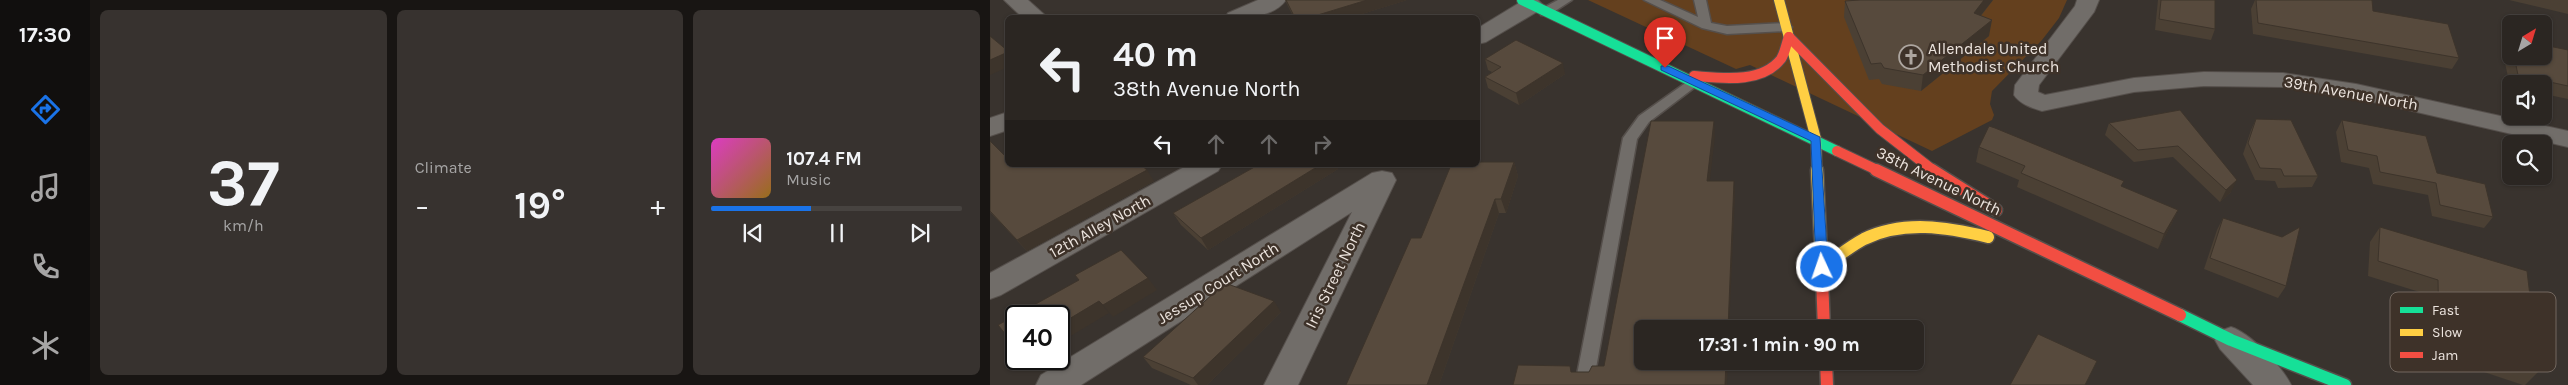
<!DOCTYPE html>
<meta charset="utf-8">
<style>
:root{--surface:#2b2622;--page:#37322f;--text:#f1f3f6;--muted:#a6a5a5;--line:#474340;--accent:#1a73e8}
body{margin:0;font-family:Karla,sans-serif;background:var(--page);color:var(--text);height:100vh;display:flex;flex-direction:column;font-size:19px;white-space:nowrap}
*{box-sizing:border-box;margin:0}
p{font-size:16px;color:var(--muted)}
.icon{flex:none;width:28px;height:28px;fill:none;stroke:currentColor;stroke-width:2;stroke-linecap:round;stroke-linejoin:round}
.map{position:relative;flex:1;overflow:hidden}
.drawer{display:flex;flex-direction:column;gap:10px;padding:10px;background:#181513;width:900px}
.drawer>*{flex:none}
.guide{position:absolute;left:15px;top:15px;width:475px;height:152px;border-radius:8px;box-shadow:0 1px 4px #0004,0 0 0 1px var(--line);background:#2b2622;color:var(--text);overflow:hidden}
.needle{width:32px;rotate:38deg}
.fabs{position:absolute;left:1512px;top:15px;display:grid;gap:10px}
.fabs a{display:grid;place-items:center;width:50px;height:50px;border-radius:8px;background:var(--surface);box-shadow:0 1px 4px #0004,0 0 0 1px var(--line);font-size:25px}
.speed{position:absolute;left:15px;top:305px;display:flex;gap:10px;font-size:25px;font-weight:700;text-align:center}
.speed>*{display:grid;place-content:center;width:65px;height:65px;border-radius:50%;background:var(--surface);box-shadow:0 1px 4px #0004,0 0 0 1px var(--line);line-height:1}
.speed .limit{border:2px solid #111;border-radius:8px;background:#fff;color:#111}
.pin{position:absolute;display:grid;place-items:center;width:42px;height:42px;color:#fff;margin:-51px -21px;border-radius:50% 50% 50% 0;rotate:-45deg;box-shadow:0 0 5px #0007}
.pin .icon{rotate:45deg}
.me{position:absolute;width:55px;margin:-28px;rotate:357deg;stroke-linejoin:round;filter:drop-shadow(0 0 4px #0008)}
.turn{display:flex;align-items:center;gap:18px;height:105px;padding:0 25px;font-size:22px}
.turn .icon{width:65px;height:65px;stroke-width:2.5}
.turn b{display:block;font-size:35px;line-height:42px}
.lanes{display:flex;align-items:center;height:48px;padding:0 25px;background:#0003;justify-content:center;gap:25px;direction:ltr}
.lanes .off{opacity:.35}
.big{font-size:38px;font-weight:700;line-height:1.1}
.drawer .tile{flex:1;display:flex;flex-direction:column;justify-content:center;gap:8px;min-width:0;padding:0 18px;border-radius:8px;background:var(--page)}
.drawer .dial{align-items:center;gap:0}
.dial b{font-size:65px;line-height:1}
.song{display:flex;align-items:center;gap:15px}
.cover{width:60px;height:60px;border-radius:8px;background:linear-gradient(135deg,hsl(310 70% 55%),hsl(40 70% 35%))}
.played{height:5px;border-radius:2px;background:linear-gradient(90deg,var(--accent) 40%,var(--line) 40%)}
.keys{display:flex;justify-content:space-around;direction:ltr}
.heat{display:flex;justify-content:space-between;align-items:center;font-size:28px;direction:ltr}
.drawer .tiles{flex:1;display:grid;gap:10px;grid-template-columns:repeat(3,1fr)}
.trip{position:absolute;left:644px;top:320px;width:290px;height:50px;border-radius:8px;background:var(--surface);box-shadow:0 1px 4px #0004,0 0 0 1px var(--line);font-weight:700;line-height:50px;text-align:center}
main{display:flex;flex:1;min-height:0}
.tabs{display:flex;flex-direction:column;width:90px;justify-content:space-around;align-items:center;background:#110f0e;color:var(--muted)}
.tabs .icon{width:35px;height:35px}
.tabs .active{color:var(--accent)}
.tabs b{font-size:22px;color:var(--text)}
.map>svg:first-child{display:block}
</style>
<main>
<nav class="tabs">
<b>17:30</b>
<svg class="icon active" aria-label="directions" viewBox="0 0 24 24"><path d="M12 3l9 9-9 9-9-9zM9 14v-3h6M13 9l2 2-2 2"/></svg>
<svg class="icon" aria-label="music" viewBox="0 0 24 24"><path d="M9 18V5l10-2v13"/><circle cx="6" cy="18" r="3"/><circle cx="16" cy="16" r="3"/></svg>
<svg class="icon" aria-label="phone" viewBox="0 0 24 24"><path d="M5 4h4l2 5-3 2q2 4 5 5l2-3 5 2v4C11 20 4 13 5 4z"/></svg>
<svg class="icon" aria-label="climate" viewBox="0 0 24 24"><path d="M12 3v18M4 7l16 10M4 17L20 7"/></svg>
</nav>
<section class="drawer">
<div class="tiles">
<div class="tile dial"><b>37</b><p>km/h</p></div>
<div class="tile"><p>Climate</p>
<div class="heat"><a>−</a><b class="big">19°</b><a>+</a></div>
</div>
<div class="tile">
<div class="song"><i class="cover"></i><div><b>107.4 FM</b><p>Music</p></div></div>
<div class="played"></div>
<div class="keys"><svg class="icon" aria-label="previous" viewBox="0 0 24 24"><path d="M18 5L8 12l10 7zM5 5v14"/></svg><svg class="icon" aria-label="pause" viewBox="0 0 24 24"><path d="M8 5v14M16 5v14"/></svg><svg class="icon" aria-label="next" viewBox="0 0 24 24"><path d="M6 5l10 7-10 7zM19 5v14"/></svg></div>
</div>
</div>
</section>
<div class="map">
<svg width="1578" height="385" viewBox="0 0 1578 385">
<rect width="100%" height="100%" fill="#39332e"/>
<polygon fill="#64401e" points="598,0 1077,0 1069,18 1052,40 1002,91 1000,104 1004,115 1002,120 942,151 760,65 746,69"/>
<g fill="none" stroke-linecap="round" stroke-linejoin="round">
<g stroke="#554f4b" stroke-width="3">
<g id="lane">
<polygon points="568,0 582,0 559,15 551,15 551,9"/>
<polygon points="654,0 670,0 708,17 704,0 716,0 721,23 737,26 796,23 802,27 796,31 737,34 712,28"/>
<polygon points="704,77 711,81 709,84 659,122 647,139 603,385 585,385 633,138 649,116"/>
</g>
</g>
<g stroke="#554f4b" stroke-width="2">
<g id="street">
<polygon points="14,0 38,0 58,18 33,18"/>
<path d="M268 0H296C283 18 255 18 235 18L238 13Z"/>
<polygon points="534,0 548,0 553,5 550,10 496,42 488,44 488,28"/>
<path d="M1087 0H1109L1104 12 1049 85 1048 92 1055 95 1144 78 1214 72 1293 73 1366 84 1578 131V147L1366 98 1293 87 1214 86 1144 92 1052 111C1042 108 1030 104 1024 95L1025 85 1085 6Z"/>
<polygon points="18,112 18,130 0,136 0,118"/>
<polygon points="198,165 232,165 228,171 11,295 0,299 0,273"/>
<polygon points="392,171 402,173 406,180 308,385 274,385 362,212 91,385 46,385 51,375 382,173"/>
<path d="M1241 327C1260 333 1292 366 1301 385H1263L1230 349 1225 340 1230 331Z"/>
</g>
</g>
<g stroke="#554f4b" stroke-width="12">
<polyline id="fast-far1" points="532,0 847,151"/>
</g>
<g stroke="#554f4b" stroke-width="15">
<polyline id="fast" points="1190,315 1241,340 1355,385"/>
</g>
<g stroke="#554f4b" stroke-width="12">
<polyline id="slow-far1" points="789,0 826,139 827,171"/>
</g>
<g stroke="#554f4b" stroke-width="15">
<g id="slow">
<polyline points="827,170 831,252"/>
<path d="M832 267C846 258 859 247 874 239 913 220 957 227 998 237"/>
</g>
</g>
<g stroke="#554f4b" stroke-width="12">
<g id="jam-far1">
<polyline points="799,37 890,129 944,171"/>
<path d="M704 76C731 78 771 84 791 59 795 53 796 44 799 37"/>
<polyline points="847,151 889,171"/>
</g>
</g>
<g stroke="#554f4b" stroke-width="15">
<g id="jam">
<polyline points="886,170 1190,315"/>
<polyline points="942,170 1006,210"/>
<polyline points="831,252 834,329"/>
<polyline points="836,361 837,385"/>
</g>
</g>
<use href="#lane" fill="#716d69" fill-rule="evenodd"/>
<use href="#street" fill="#716d69" fill-rule="evenodd"/>
<use href="#fast-far1" stroke="#16e098" stroke-width="10"/>
<use href="#fast" stroke="#16e098" stroke-width="12"/>
<use href="#slow-far1" stroke="#ffcf43" stroke-width="10"/>
<use href="#slow" stroke="#ffcf43" stroke-width="12"/>
<use href="#jam-far1" stroke="#f24e42" stroke-width="10"/>
<use href="#jam" stroke="#f24e42" stroke-width="12"/>
</g>
<g fill="#4b4034">
<polygon points="295,0 417,0 359,18 304,18"/>
<polygon points="1003,0 991,16 999,36 931,91 892,84 889,79 879,80 854,17 855,1"/>
<polygon points="1168,0 1225,0 1225,29 1221,40 1165,30"/>
<polygon points="1265,0 1382,0 1383,11 1469,58 1462,69 1263,34 1261,9"/>
<polygon points="1519,0 1578,0 1578,14"/>
<polygon points="1520,38 1521,38 1521,56 1554,56 1578,50 1578,99 1554,94 1554,84 1521,84 1521,86 1520,86 1512,49"/>
<polygon points="495,59 575,74 529,105 498,88 495,77 502,72 498,70"/>
<polygon points="1190,110 1241,192 1230,202 1183,157 1144,162 1115,135 1119,123"/>
<polygon points="1266,119 1328,176 1322,187 1288,188 1285,181 1265,180 1253,154 1261,130"/>
<polygon points="1352,120 1447,173 1503,217 1494,228 1442,216 1438,195 1383,184 1379,168 1351,162 1346,132"/>
<polygon points="0,141 18,165 164,181 37,251 0,212"/>
<polygon points="989,147 1188,210 1181,225 1168,249 1027,187 1029,180 986,162"/>
<polygon points="524,162 528,176 516,213 509,213 449,385 356,385 431,238"/>
<polygon points="268,165 347,165 348,169 218,250 191,225 183,213"/>
<polygon points="1233,218 1296,286 1288,298 1214,269 1227,230"/>
<polygon points="1390,227 1549,371 1535,385 1533,385 1437,353 1436,294 1378,276 1380,242"/>
<polygon points="291,312 217,385 201,385 162,368 153,357"/>
</g>
<g fill="#3d342b">
<polygon points="377,0 417,0 359,18 318,18"/>
<polygon points="994,0 1003,0 981,28 984,13"/>
<polygon points="1002,20 999,36 931,91 933,75"/>
<polygon points="18,52 18,67 0,75 0,60"/>
<polygon points="573,63 575,74 529,105 526,93"/>
<polygon points="724,121 725,137 718,196 717,181"/>
<polygon points="524,162 528,176 516,213 511,199"/>
<polygon points="330,165 347,165 348,169 218,250 211,238"/>
<polygon points="157,170 164,181 37,251 27,240"/>
<polygon points="1247,180 1241,192 1230,202 1236,190"/>
<polygon points="744,181 745,196 739,329 738,329"/>
<polygon points="505,199 509,213 449,385 437,385"/>
<polygon points="1188,210 1181,225 1168,249 1174,234"/>
<polygon points="158,278 167,290 123,317 113,305"/>
<polygon points="109,301 119,313 69,343 69,325"/>
<polygon points="284,301 291,312 217,385 208,385 203,378"/>
<polygon points="736,361 738,361 737,385 735,385"/>
</g>
<g fill="#574a3d" stroke="#3d342b">
<polygon points="296,0 377,0 318,18 305,18"/>
<polygon points="870,0 994,0 984,13 1002,20 933,75 894,68 891,63 881,64 855,1"/>
<polygon points="1171,0 1225,0 1225,29 1169,19"/>
<polygon points="1266,0 1382,0 1383,11 1458,24 1469,58 1268,23"/>
<polygon points="0,36 18,51 18,52 0,60"/>
<polygon points="526,40 573,63 526,93 495,77 511,67 495,59"/>
<polygon points="1554,45 1578,50 1578,86 1528,75 1524,56 1554,56"/>
<polygon points="1190,110 1247,180 1236,190 1188,146 1148,150 1119,123"/>
<polygon points="1266,119 1301,120 1328,176 1294,176 1291,169 1270,168 1258,143"/>
<polygon points="1352,120 1436,136 1447,173 1495,184 1503,217 1450,205 1446,183 1390,172 1387,156 1358,150"/>
<polygon points="661,121 724,121 717,181 744,181 738,329 652,329 652,361 736,361 735,385 523,385 528,365 580,366 581,372 599,372 602,366 614,366"/>
<polygon points="999,126 1005,128 1134,181 1131,186 1188,210 1174,234 1031,173 1035,166 989,147"/>
<polygon points="0,141 18,159 18,165 151,165 157,170 27,240 0,211"/>
<polygon points="488,162 524,162 511,199 505,199 437,385 356,385 421,238 431,238 461,165 488,165"/>
<polygon points="268,165 330,165 211,238 183,213"/>
<polygon points="1233,218 1292,237 1310,227 1296,286 1220,258"/>
<polygon points="1390,227 1537,271 1549,371 1449,338 1448,280 1388,261"/>
<polygon points="131,250 158,278 113,305 109,301 69,325 69,316 26,316 26,347 8,325 89,280 85,275"/>
<polygon points="235,283 284,301 203,378 153,357"/>
<polygon points="1048,334 1107,361 1095,385 1020,385"/>
</g>
<polygon fill="#1a73e8" stroke="#114b97" points="671,66 678,66 830,137 838,267 836,270 828,270 826,267 821,141 671,70"/>
<defs>
<g id="church-ring" transform="scale(1.25)"><circle r="9.5" fill="#3e3229" stroke="#ada6a0" stroke-width="1.5"/><path d="M-1.2-6h2.4v3.5h3.3v2.4h-3.3V6h-2.4V-.1h-3.3v-2.4h3.3Z" fill="#ada6a0"/></g>
</defs>
<g fill-rule="evenodd">
<use href="#church-ring" x="921" y="57"/>
</g>
<g text-anchor="middle" dominant-baseline="central" stroke-width="5" stroke-linejoin="round" paint-order="stroke">
<g font-size="16" fill="#ece4de" stroke="#3e3229" text-anchor="start">
<text x="938" y="48">Allendale United<tspan x="938" dy="18">Methodist Church</tspan></text>
</g>
<g font-size="16" fill="#ece4de" stroke="#3e3229">
<text transform="translate(1361 93) rotate(10)">39th Avenue North</text>
<text transform="translate(949 181) rotate(26)">38th Avenue North</text>
<text transform="translate(110 226) rotate(-29)">12th Alley North</text>
<text transform="translate(345 275) rotate(-64)">Iris Street North</text>
<text transform="translate(228 283) rotate(-32)">Jessup Court North</text>
</g>
</g>
<rect x="1400" y="292" width="166" height="80" rx="8" fill="#3e3229" stroke="#72675f" stroke-width="1"/>
<rect x="1410" y="307" width="23" height="6" fill="#16e098"/>
<rect x="1410" y="329" width="23" height="7" fill="#ffcf43"/>
<rect x="1410" y="352" width="23" height="6" fill="#f24e42"/>
<g font-size="14" fill="#ece4de">
<text x="1442" y="315">Fast</text>
<text x="1442" y="337">Slow</text>
<text x="1442" y="360">Jam</text>
</g>
</svg>
<div class="fabs">
<a><svg class="needle" viewBox="-14 -14 28 28"><path d="M0-13l5 13h-10z" fill="#e53935"/><path d="M0 13l5-13h-10z" fill="#a6a5a5"/></svg></a>
<a><svg class="icon" aria-label="sound" viewBox="0 0 24 24"><path d="M4 9h4l5-4v14l-5-4H4zM17 9q2 3 0 6"/></svg></a>
<a><svg class="icon" aria-label="search" viewBox="0 0 24 24"><circle cx="10" cy="10" r="6"/><path d="M15 15l6 6"/></svg></a>
</div>
<div class="speed"><div class="limit">40</div></div>
<div class="pin" style="left:675px;top:68px;background:#d93025"><svg class="icon" aria-label="arrive" viewBox="0 0 24 24"><path d="M6 21V4h12l-3 4 3 4H6"/></svg></div>
<svg class="me" style="left:832px;top:267px" viewBox="-20 -20 40 40"><circle r="17" fill="#1a73e8" stroke="#fff" stroke-width="3"/><path d="M0-11L8 9 0 5-8 9z" fill="#fff"/></svg>
<div class="trip">17:31 · 1 min · 90 m</div>
<div class="guide">
<div class="turn"><svg class="icon" aria-label="left" viewBox="0 0 24 24"><path d="M17 20v-9H6M10 6l-5 5 5 5"/></svg><div><b>40 m</b>38th Avenue North</div></div>
<div class="lanes"><svg class="icon" aria-label="left" viewBox="0 0 24 24"><path d="M17 20v-9H6M10 6l-5 5 5 5"/></svg><svg class="icon off" aria-label="ahead" viewBox="0 0 24 24"><path d="M12 20V5M6 11l6-6 6 6"/></svg><svg class="icon off" aria-label="ahead" viewBox="0 0 24 24"><path d="M12 20V5M6 11l6-6 6 6"/></svg><svg class="icon off" aria-label="right" viewBox="0 0 24 24"><path d="M7 20v-9h11M14 6l5 5-5 5"/></svg></div>
</div>
</div>
</main>
